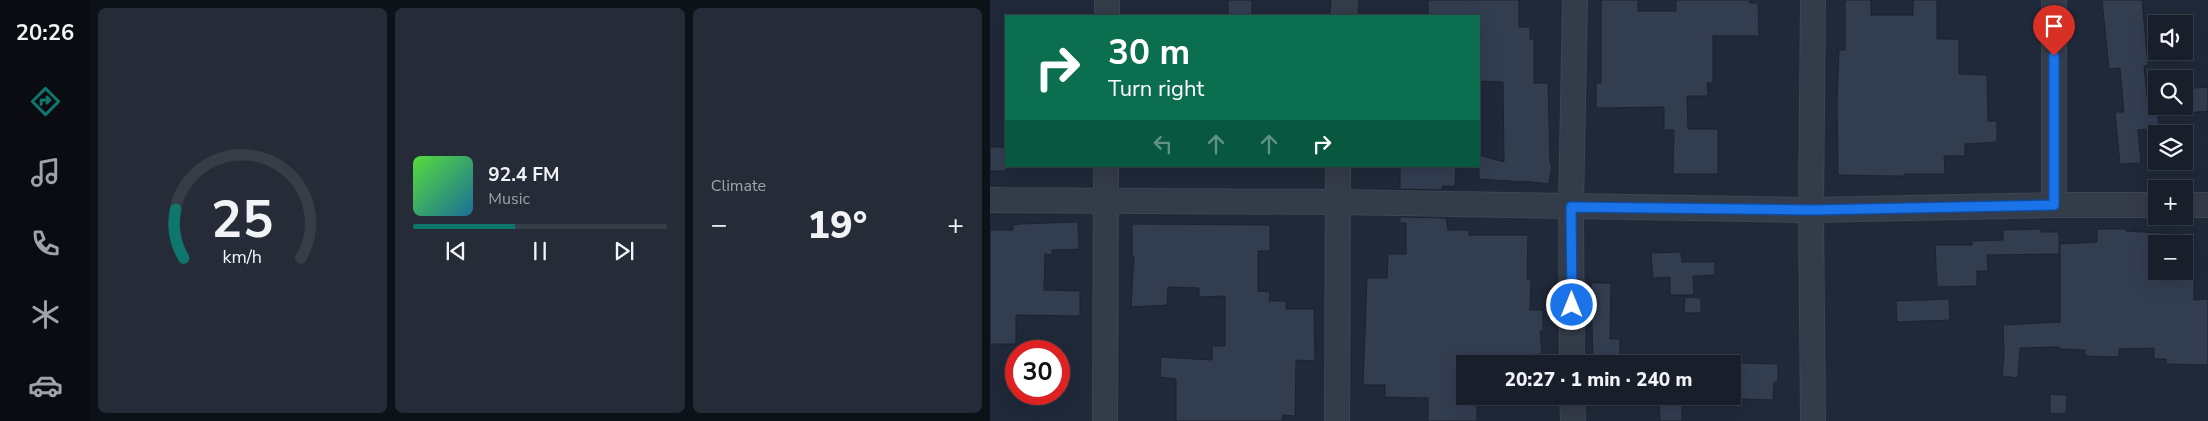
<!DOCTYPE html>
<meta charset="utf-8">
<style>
:root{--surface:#181f2b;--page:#252c37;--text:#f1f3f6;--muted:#9fa2a9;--line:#363d47;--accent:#0f766e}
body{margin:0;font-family:"Nunito Sans",sans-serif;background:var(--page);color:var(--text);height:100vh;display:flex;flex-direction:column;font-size:19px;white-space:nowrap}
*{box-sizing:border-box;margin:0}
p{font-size:16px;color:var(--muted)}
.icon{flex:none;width:28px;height:28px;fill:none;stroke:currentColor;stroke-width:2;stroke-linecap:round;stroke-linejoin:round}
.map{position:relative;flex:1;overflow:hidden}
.panel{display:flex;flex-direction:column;gap:8px;padding:8px;background:#0d1118;width:900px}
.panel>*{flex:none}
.guide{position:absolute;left:15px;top:15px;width:475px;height:152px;border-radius:0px;box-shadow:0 5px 20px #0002,0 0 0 1px var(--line);background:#0b6e4f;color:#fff;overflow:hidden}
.tools{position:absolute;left:1158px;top:15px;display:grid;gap:10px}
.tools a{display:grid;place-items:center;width:45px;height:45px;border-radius:0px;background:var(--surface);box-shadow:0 5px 20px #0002,0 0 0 1px var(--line);font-size:25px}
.speed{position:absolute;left:15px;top:340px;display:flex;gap:10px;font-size:25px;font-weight:700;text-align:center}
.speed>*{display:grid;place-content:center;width:65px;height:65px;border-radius:50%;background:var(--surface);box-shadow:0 5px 20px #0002,0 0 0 1px var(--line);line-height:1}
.speed .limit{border:8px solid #d22;background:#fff;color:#111}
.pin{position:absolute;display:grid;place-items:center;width:42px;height:42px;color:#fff;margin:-51px -21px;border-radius:50% 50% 50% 0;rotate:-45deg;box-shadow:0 0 5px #0007}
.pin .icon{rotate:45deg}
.me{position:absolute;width:55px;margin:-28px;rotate:0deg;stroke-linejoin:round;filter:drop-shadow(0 0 4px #0008)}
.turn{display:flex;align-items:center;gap:18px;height:105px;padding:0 20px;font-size:22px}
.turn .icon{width:65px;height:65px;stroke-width:2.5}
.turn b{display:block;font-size:35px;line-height:42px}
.lanes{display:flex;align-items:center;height:48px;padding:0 20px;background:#0003;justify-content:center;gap:25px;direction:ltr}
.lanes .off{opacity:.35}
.big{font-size:38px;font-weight:800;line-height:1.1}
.panel .card{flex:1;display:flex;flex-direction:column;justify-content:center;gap:8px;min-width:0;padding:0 18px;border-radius:8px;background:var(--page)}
.panel .dial{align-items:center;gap:0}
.dial svg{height:130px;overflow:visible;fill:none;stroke:var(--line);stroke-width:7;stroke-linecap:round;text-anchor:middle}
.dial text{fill:var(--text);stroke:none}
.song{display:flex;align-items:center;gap:15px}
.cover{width:60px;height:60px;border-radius:8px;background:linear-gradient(135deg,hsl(110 70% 55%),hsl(200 70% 35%))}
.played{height:5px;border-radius:2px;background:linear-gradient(90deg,var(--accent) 40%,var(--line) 40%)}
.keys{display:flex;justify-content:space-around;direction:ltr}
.heat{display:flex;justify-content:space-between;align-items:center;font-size:28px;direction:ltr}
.panel .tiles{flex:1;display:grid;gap:8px;grid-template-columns:repeat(3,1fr)}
.trip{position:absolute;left:466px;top:355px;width:285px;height:50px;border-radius:0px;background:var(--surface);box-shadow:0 5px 20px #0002,0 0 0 1px var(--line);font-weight:800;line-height:50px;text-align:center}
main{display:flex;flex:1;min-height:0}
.tabs{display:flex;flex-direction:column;width:90px;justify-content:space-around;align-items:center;background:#0a0c11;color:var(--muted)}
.tabs .icon{width:35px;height:35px}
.tabs .on{color:var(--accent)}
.tabs b{font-size:22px;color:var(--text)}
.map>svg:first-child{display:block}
</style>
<main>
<nav class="tabs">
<b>20:26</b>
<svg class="icon on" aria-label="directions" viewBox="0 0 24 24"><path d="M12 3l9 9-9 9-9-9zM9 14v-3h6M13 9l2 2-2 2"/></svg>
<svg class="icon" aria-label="music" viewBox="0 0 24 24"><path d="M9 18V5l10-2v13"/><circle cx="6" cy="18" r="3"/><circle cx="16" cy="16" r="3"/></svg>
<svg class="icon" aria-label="phone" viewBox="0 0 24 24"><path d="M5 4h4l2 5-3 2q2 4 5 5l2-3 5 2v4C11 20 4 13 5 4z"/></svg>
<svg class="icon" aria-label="climate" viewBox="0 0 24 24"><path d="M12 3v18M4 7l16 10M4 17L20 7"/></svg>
<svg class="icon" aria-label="car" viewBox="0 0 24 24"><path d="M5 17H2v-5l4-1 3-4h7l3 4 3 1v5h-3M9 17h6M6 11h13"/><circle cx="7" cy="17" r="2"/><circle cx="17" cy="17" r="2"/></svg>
</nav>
<section class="panel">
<div class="tiles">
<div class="card dial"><svg viewBox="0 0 100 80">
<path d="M14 69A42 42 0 1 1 86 69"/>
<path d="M14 69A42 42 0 0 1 9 39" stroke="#0f766e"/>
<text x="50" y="56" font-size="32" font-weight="700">25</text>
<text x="50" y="72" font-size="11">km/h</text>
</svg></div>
<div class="card">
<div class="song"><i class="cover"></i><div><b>92.4 FM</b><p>Music</p></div></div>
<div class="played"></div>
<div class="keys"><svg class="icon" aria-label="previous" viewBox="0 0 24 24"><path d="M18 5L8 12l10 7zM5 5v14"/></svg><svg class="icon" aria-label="pause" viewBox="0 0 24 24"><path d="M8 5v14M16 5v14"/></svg><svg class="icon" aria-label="next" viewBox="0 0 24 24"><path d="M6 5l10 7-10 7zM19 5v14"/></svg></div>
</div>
<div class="card"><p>Climate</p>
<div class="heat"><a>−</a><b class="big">19°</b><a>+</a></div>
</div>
</div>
</section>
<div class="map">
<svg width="1218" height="421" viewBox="0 0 1218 421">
<rect width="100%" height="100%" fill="#202939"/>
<g fill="#323d50" stroke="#1b2330" fill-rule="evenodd">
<rect x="238" y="0" width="24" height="16"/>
<polygon points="438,0 529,0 529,27 540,27 540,39 544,39 544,83 558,83 560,163 562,163 559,184 534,181 534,182 489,179 489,155 514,162 513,82 489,81 489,16 438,16"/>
<polygon points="611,0 648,0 648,11 686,11 686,0 760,0 760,3 768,3 769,36 723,36 723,83 717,83 718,96 697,96 698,129 728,129 728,174 683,174 684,130 674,130 674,107 606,108 606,83 611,83"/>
<polygon points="855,0 881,0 881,15 923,15 923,0 947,0 947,39 969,39 969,74 997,75 998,121 1007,121 1007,142 975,144 975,156 954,156 955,174 914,174 914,176 903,176 848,175 847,99 849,50 855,50"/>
<polygon points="1112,0 1152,0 1158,65 1154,66 1158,106 1167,106 1169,128 1148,130 1151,163 1130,164 1125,112 1134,112 1130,68 1119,69"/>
<polygon points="1218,87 1218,111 1194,113 1194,89"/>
<rect x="0" y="147" width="16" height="24"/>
<polygon points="410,166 466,167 465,186 452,186 452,190 410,189"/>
<polygon points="410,217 456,218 458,230 479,230 479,235 538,235 537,279 541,279 540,310 553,310 553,331 550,331 552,354 513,356 514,362 475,364 475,401 487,402 487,421 438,421 438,398 395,397 395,385 373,385 377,278 397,278 398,254 416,254 416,223 410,223"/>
<polygon points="88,222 89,249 62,250 62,255 55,254 54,290 90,291 90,316 26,315 26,344 0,344 0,230 23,230 23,225 30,224"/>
<polygon points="142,224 280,225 280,251 268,251 268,291 280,292 279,301 296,301 296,309 324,309 325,361 306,360 305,416 293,415 292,421 186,421 186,379 170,377 171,357 222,360 222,346 235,346 235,296 209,297 209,288 178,287 177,305 141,307 144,256 142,256"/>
<polygon points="1051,229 1051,232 1069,232 1069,254 997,255 998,271 987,271 987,286 947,287 945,245 982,245 982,241 1013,240 1013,230"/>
<path d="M1107 229H1136V231L1204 235V300L1218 299V365L1176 364V359H1164V348L1129 349V357L1095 356V350L1069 349V347L1030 348 1028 378 1012 376 1014 353 1013 325 1070 322V244L1107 242ZM1166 244H1194V271H1166Z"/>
<polygon points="691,252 692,262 725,262 725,275 703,276 704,295 680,295 680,277 663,278 661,253"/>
<polygon points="601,283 621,283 620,339 630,339 630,364 603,364"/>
<polygon points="695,297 711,298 711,313 694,313"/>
<polygon points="959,299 960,320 907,322 906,301"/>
<polygon points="750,363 788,364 788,382 784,382 783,400 750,399"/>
<polygon points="1060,394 1077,395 1076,414 1060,413"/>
<polygon points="669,396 692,396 692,421 670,421"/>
</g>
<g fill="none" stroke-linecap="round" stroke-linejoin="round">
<g stroke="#3d4553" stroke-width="26">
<g id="street">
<polyline points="823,0 821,210 823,421"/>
<polyline points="1064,0 1064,205"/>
<polyline points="117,16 117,0"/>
<polyline points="354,16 355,0"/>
<polyline points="0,200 346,202 821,210 1064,205 1166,205"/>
<polyline points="1194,205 1218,205"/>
<polyline points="582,364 581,207 585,0"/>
<polyline points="582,396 583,421"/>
<polyline points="115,421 116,166"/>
<polyline points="347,421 348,166"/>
</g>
</g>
<use href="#street" stroke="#343b49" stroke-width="24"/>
</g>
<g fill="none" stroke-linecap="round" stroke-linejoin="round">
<g stroke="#114b97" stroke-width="12">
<polyline id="route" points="582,305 581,207 821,210 1064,205 1064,56"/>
</g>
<use href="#route" stroke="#1a73e8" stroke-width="9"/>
</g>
</svg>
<div class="tools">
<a><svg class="icon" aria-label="sound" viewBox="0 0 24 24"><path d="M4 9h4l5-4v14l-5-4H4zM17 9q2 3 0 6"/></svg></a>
<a><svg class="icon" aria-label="search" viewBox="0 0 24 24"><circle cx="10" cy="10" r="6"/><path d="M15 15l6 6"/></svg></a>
<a><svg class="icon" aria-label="layers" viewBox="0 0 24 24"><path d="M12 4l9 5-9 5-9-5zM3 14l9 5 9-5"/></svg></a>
<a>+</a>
<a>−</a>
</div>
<div class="speed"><div class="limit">30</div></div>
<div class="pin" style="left:1064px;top:56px;background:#d93025"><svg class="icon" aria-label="arrive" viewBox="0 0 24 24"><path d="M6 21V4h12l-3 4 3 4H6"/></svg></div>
<svg class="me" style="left:582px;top:305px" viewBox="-20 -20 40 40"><circle r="17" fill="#1a73e8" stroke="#fff" stroke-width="3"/><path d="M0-11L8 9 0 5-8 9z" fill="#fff"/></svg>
<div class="trip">20:27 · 1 min · 240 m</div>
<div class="guide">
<div class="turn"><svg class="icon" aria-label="right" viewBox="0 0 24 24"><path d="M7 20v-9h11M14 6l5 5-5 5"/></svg><div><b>30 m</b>Turn right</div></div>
<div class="lanes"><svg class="icon off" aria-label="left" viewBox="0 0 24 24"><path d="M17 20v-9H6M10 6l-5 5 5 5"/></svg><svg class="icon off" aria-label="ahead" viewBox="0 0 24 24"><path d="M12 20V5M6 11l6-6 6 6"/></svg><svg class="icon off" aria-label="ahead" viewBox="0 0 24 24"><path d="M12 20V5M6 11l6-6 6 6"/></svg><svg class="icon" aria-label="right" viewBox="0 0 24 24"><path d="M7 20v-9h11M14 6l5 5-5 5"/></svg></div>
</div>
</div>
</main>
